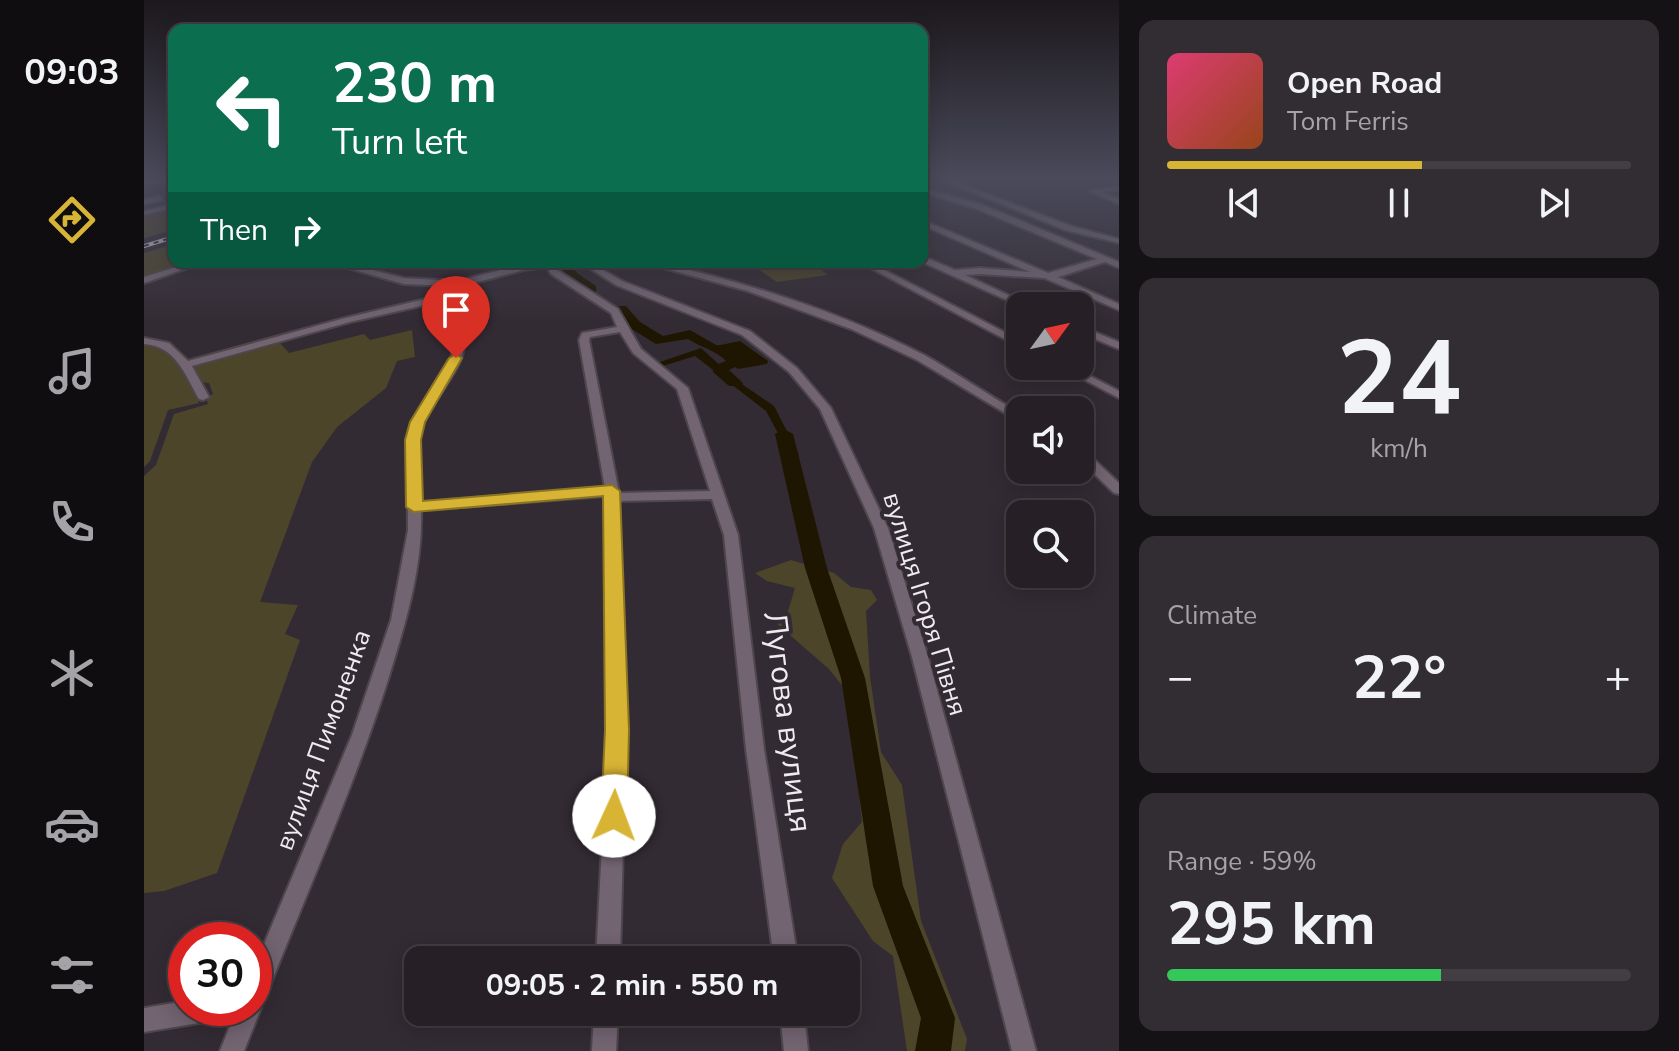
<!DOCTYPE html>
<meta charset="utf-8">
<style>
:root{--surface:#262026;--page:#322d32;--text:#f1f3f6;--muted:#a4a3a7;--line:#423e43;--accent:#d8b434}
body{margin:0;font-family:"Nunito Sans",sans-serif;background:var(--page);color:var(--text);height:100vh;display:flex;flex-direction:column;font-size:30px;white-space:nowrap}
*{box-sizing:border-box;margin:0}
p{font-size:26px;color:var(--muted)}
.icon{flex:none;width:44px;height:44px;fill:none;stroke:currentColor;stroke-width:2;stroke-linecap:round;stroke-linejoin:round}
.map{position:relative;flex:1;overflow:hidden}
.drawer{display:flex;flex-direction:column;gap:20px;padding:20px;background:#151215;width:560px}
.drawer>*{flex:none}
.hud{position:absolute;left:24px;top:24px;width:760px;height:244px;border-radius:16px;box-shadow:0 4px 20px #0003,0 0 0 2px var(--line);background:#0b6e4f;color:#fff;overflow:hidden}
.needle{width:52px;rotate:57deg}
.buttons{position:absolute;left:862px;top:292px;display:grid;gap:16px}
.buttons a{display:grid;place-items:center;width:88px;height:88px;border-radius:16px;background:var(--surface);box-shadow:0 4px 20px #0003,0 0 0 2px var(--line);font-size:40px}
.speed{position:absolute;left:24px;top:922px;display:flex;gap:16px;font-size:40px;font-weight:700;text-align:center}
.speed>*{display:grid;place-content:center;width:104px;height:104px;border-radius:50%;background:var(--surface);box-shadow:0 4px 20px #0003,0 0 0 2px var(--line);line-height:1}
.speed .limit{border:12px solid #d22;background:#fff;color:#111}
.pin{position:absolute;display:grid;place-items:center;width:68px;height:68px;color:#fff;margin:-82px -34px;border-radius:50% 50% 50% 0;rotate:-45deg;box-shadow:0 0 8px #0007}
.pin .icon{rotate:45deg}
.me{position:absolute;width:88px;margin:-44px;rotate:2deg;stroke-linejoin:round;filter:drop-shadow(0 0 6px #0008)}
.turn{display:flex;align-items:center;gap:28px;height:168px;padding:0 32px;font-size:36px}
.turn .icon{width:104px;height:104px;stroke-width:2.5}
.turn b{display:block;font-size:56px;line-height:68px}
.then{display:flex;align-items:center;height:76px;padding:0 32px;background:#0003;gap:16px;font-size:30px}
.big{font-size:60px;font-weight:700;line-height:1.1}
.drawer .widget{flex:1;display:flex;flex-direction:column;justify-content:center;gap:12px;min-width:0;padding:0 28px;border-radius:16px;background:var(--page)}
.drawer .dial{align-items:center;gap:0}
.dial b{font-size:104px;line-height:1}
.song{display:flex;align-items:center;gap:24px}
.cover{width:96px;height:96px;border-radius:12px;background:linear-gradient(135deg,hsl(340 70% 55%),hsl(20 70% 35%))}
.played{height:8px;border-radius:4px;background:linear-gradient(90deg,var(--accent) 55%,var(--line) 55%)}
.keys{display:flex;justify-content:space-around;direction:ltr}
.heat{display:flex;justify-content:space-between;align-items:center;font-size:44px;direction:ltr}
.charge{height:12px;border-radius:6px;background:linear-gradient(90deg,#34c759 59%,var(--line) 0)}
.trip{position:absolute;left:260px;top:946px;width:456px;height:80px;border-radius:16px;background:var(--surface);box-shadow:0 4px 20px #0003,0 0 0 2px var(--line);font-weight:700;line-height:80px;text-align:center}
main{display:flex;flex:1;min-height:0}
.dock{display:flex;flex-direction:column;width:144px;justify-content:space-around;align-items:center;background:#0f0d0f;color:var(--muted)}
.dock .icon{width:56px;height:56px}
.dock .on{color:var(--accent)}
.dock b{font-size:36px;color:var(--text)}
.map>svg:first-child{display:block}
</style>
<main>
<nav class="dock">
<b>09:03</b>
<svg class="icon on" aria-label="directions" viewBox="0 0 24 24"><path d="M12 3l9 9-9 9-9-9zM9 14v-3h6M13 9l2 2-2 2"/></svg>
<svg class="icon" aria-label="music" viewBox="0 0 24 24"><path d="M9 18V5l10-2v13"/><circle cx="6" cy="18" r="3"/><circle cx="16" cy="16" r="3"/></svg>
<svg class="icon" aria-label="phone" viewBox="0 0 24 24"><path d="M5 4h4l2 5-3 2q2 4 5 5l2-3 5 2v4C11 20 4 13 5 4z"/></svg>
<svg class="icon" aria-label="climate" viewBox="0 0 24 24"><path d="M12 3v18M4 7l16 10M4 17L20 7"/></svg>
<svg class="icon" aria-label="car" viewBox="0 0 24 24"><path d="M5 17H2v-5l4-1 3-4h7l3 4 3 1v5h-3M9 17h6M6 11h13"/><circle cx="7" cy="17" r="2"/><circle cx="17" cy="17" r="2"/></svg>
<svg class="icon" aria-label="filters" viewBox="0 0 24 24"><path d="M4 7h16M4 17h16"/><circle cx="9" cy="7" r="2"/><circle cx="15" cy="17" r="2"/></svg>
</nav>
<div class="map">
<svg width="975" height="1051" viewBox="0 0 975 1051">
<rect width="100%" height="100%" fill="#332b33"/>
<g fill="#4d452a">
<polygon points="30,208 30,230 0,238 0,216"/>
<polygon points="30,244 30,262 54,262 0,278 0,253"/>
<polygon points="604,262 666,262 684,275 633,282"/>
<polygon points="268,330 271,357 253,361 242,388 193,427 168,462 116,602 154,605 141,634 156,640 73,873 20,891 0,893 0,476 12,465 30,414 64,404 62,398 69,394 65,383 56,382 49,366 134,341 145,353 220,334 226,340"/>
<polygon points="9,342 30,353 55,403 24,410 6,461 0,467 0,343"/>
<polygon points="647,560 690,573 707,587 727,590 733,600 722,611 726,677 737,752 758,785 777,921 823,1039 821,1051 763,1051 749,956 729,941 688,878 699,844 718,822 705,694 685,669 632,623 642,618 651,588 623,581 611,573"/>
</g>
<g fill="#1e1600">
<polygon points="596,341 624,361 623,364 594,369 567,347"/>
<polygon points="557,348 592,380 630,406 655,455 648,459 622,411 551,356 519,366 513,363"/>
</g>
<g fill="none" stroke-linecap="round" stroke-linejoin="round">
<g fill="#1e1600" fill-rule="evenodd">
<path d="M413 262H425L433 273 452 286V292C434 293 422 276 413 262Z"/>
<path d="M472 306H482L496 322 519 336 546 330 572 345 585 347 600 363 585 370 599 383 597 386H585L569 372V366L582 361C573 351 556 347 544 339L512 344 486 328 470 309Z"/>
<polygon points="640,429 649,434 683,568 721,678 759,886 811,1018 807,1051 771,1051 777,1018 729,886 697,678 661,568 631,434"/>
</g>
<g stroke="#4d464d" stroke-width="4">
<g id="minor">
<polygon points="791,177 799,177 927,226 975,239 975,243 921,230"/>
<polygon points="30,179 30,183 0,184 0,180"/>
<polygon points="975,186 975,190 958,192 975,199 975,204 945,191"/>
<polygon points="778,188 839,205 975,262 975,268 961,262 914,277 975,304 975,310 900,278 836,274 821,275 888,306 876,306 778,262 778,256 811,270 836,268 886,272 778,225 778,220 904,273 953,259 833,209 778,192"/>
<polygon points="16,196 19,200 0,204 0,200"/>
<polygon points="30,204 30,208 0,215 0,211"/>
<polygon points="48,262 61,262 0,283 0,277"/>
<path d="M183 262H197L260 278 314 281 380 264 428 262 411 266 413 270 474 309 497 349 544 388 594 535 620 749 654 960H630L602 749 580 535 568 499 475 501 482 730 476 960H452L464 730 461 496 277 510C279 569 260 628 243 683 209 789 163 892 122 996L116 1005 117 1008 100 1051H76L93 1008H110V968L208 735 247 620 264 530 263 440 268 422 307 358 311 338 307 299 206 322 48 366 65 397 59 400 55 399C41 375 32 346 0 344V338L25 343 44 361 201 318 307 293 309 286 260 284ZM403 267 407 274 467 313 473 327 438 333 435 340 461 488 277 502C276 477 270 446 280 423 289 400 308 381 317 359 326 335 312 310 318 286L380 270ZM476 332 489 353 533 389 566 491 475 493 445 340 446 337Z"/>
<polygon points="436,262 446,262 478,281 606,331 653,368 687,408 744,528 784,657 892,1051 868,1051 768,657 730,528 676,409 645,372 598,335 472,285"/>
<path d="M497 262H512C605 283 697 312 782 356 814 374 844 395 876 413V422L773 360 707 329 604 291Z"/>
<polygon points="715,262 725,262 876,340 876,347"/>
<polygon points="936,326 975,342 975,349 936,333"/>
<polygon points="914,366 927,366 975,391 975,398"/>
<polygon points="936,449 940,450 975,483 975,494 970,493 936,460"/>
<polygon points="42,1001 42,1008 85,1008 82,1017 73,1020 0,1032 0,1008"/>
<polygon points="450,1012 474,1012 472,1051 448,1051"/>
<polygon points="636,1012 660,1012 664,1051 640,1051"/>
</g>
</g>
<use href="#minor" fill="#726471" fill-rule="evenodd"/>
<g stroke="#d3ced3" stroke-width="4">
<polyline id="rail" points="0,246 30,237"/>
</g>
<use href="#rail" stroke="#332b33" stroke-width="2" stroke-dasharray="5" stroke-linecap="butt"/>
</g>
<linearGradient id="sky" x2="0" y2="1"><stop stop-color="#1c181c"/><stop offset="0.55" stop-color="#4a4a5b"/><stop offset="1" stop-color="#4a4a5b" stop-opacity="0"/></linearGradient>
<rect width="975" height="324" fill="url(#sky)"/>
<polygon fill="#d8b434" stroke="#8c7522" stroke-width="2" points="312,354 318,358 281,422 277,440 279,501 468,485 476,491 485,730 483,816 479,825 470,828 460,825 457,816 461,730 459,496 270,512 262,507 261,440 266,422 305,358"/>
<g text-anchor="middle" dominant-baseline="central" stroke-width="8" stroke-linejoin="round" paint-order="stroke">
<g font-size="26" fill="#f0ebf0" stroke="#332b33">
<text transform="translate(781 604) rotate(73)">вулиця Ігоря Півня</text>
<text transform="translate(179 740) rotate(-70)">вулиця Пимоненка</text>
</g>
<g font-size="32" fill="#f0ebf0" stroke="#332b33">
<text transform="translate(644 722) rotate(83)">Лугова вулиця</text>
</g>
</g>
</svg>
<div class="buttons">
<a><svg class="needle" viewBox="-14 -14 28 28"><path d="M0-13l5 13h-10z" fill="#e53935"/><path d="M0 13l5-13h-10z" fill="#a4a3a7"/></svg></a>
<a><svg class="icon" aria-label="sound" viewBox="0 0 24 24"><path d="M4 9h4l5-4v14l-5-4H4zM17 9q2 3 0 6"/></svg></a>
<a><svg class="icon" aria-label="search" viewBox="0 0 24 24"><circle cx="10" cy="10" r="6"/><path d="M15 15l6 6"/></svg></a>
</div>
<div class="speed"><div class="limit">30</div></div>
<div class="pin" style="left:312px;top:358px;background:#d93025"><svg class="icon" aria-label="arrive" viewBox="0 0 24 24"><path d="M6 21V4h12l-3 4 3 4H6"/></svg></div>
<svg class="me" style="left:470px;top:816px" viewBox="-20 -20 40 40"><circle r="19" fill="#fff"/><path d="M0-13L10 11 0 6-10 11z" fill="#d8b434"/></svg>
<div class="trip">09:05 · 2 min · 550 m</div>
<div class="hud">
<div class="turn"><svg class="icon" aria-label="left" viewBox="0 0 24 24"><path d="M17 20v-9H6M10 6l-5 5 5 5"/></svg><div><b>230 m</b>Turn left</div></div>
<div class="then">Then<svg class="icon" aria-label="right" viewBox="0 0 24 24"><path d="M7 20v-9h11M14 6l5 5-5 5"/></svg></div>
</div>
</div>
<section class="drawer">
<div class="widget">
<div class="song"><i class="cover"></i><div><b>Open Road</b><p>Tom Ferris</p></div></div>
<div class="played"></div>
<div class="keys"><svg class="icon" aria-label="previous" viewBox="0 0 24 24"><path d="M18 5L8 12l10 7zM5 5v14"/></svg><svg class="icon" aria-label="pause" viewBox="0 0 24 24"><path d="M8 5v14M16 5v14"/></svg><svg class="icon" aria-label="next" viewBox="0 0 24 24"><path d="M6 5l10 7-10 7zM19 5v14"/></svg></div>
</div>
<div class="widget dial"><b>24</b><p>km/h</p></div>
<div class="widget"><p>Climate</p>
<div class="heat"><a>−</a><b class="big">22°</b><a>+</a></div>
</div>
<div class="widget"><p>Range · 59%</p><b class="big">295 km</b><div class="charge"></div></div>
</section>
</main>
